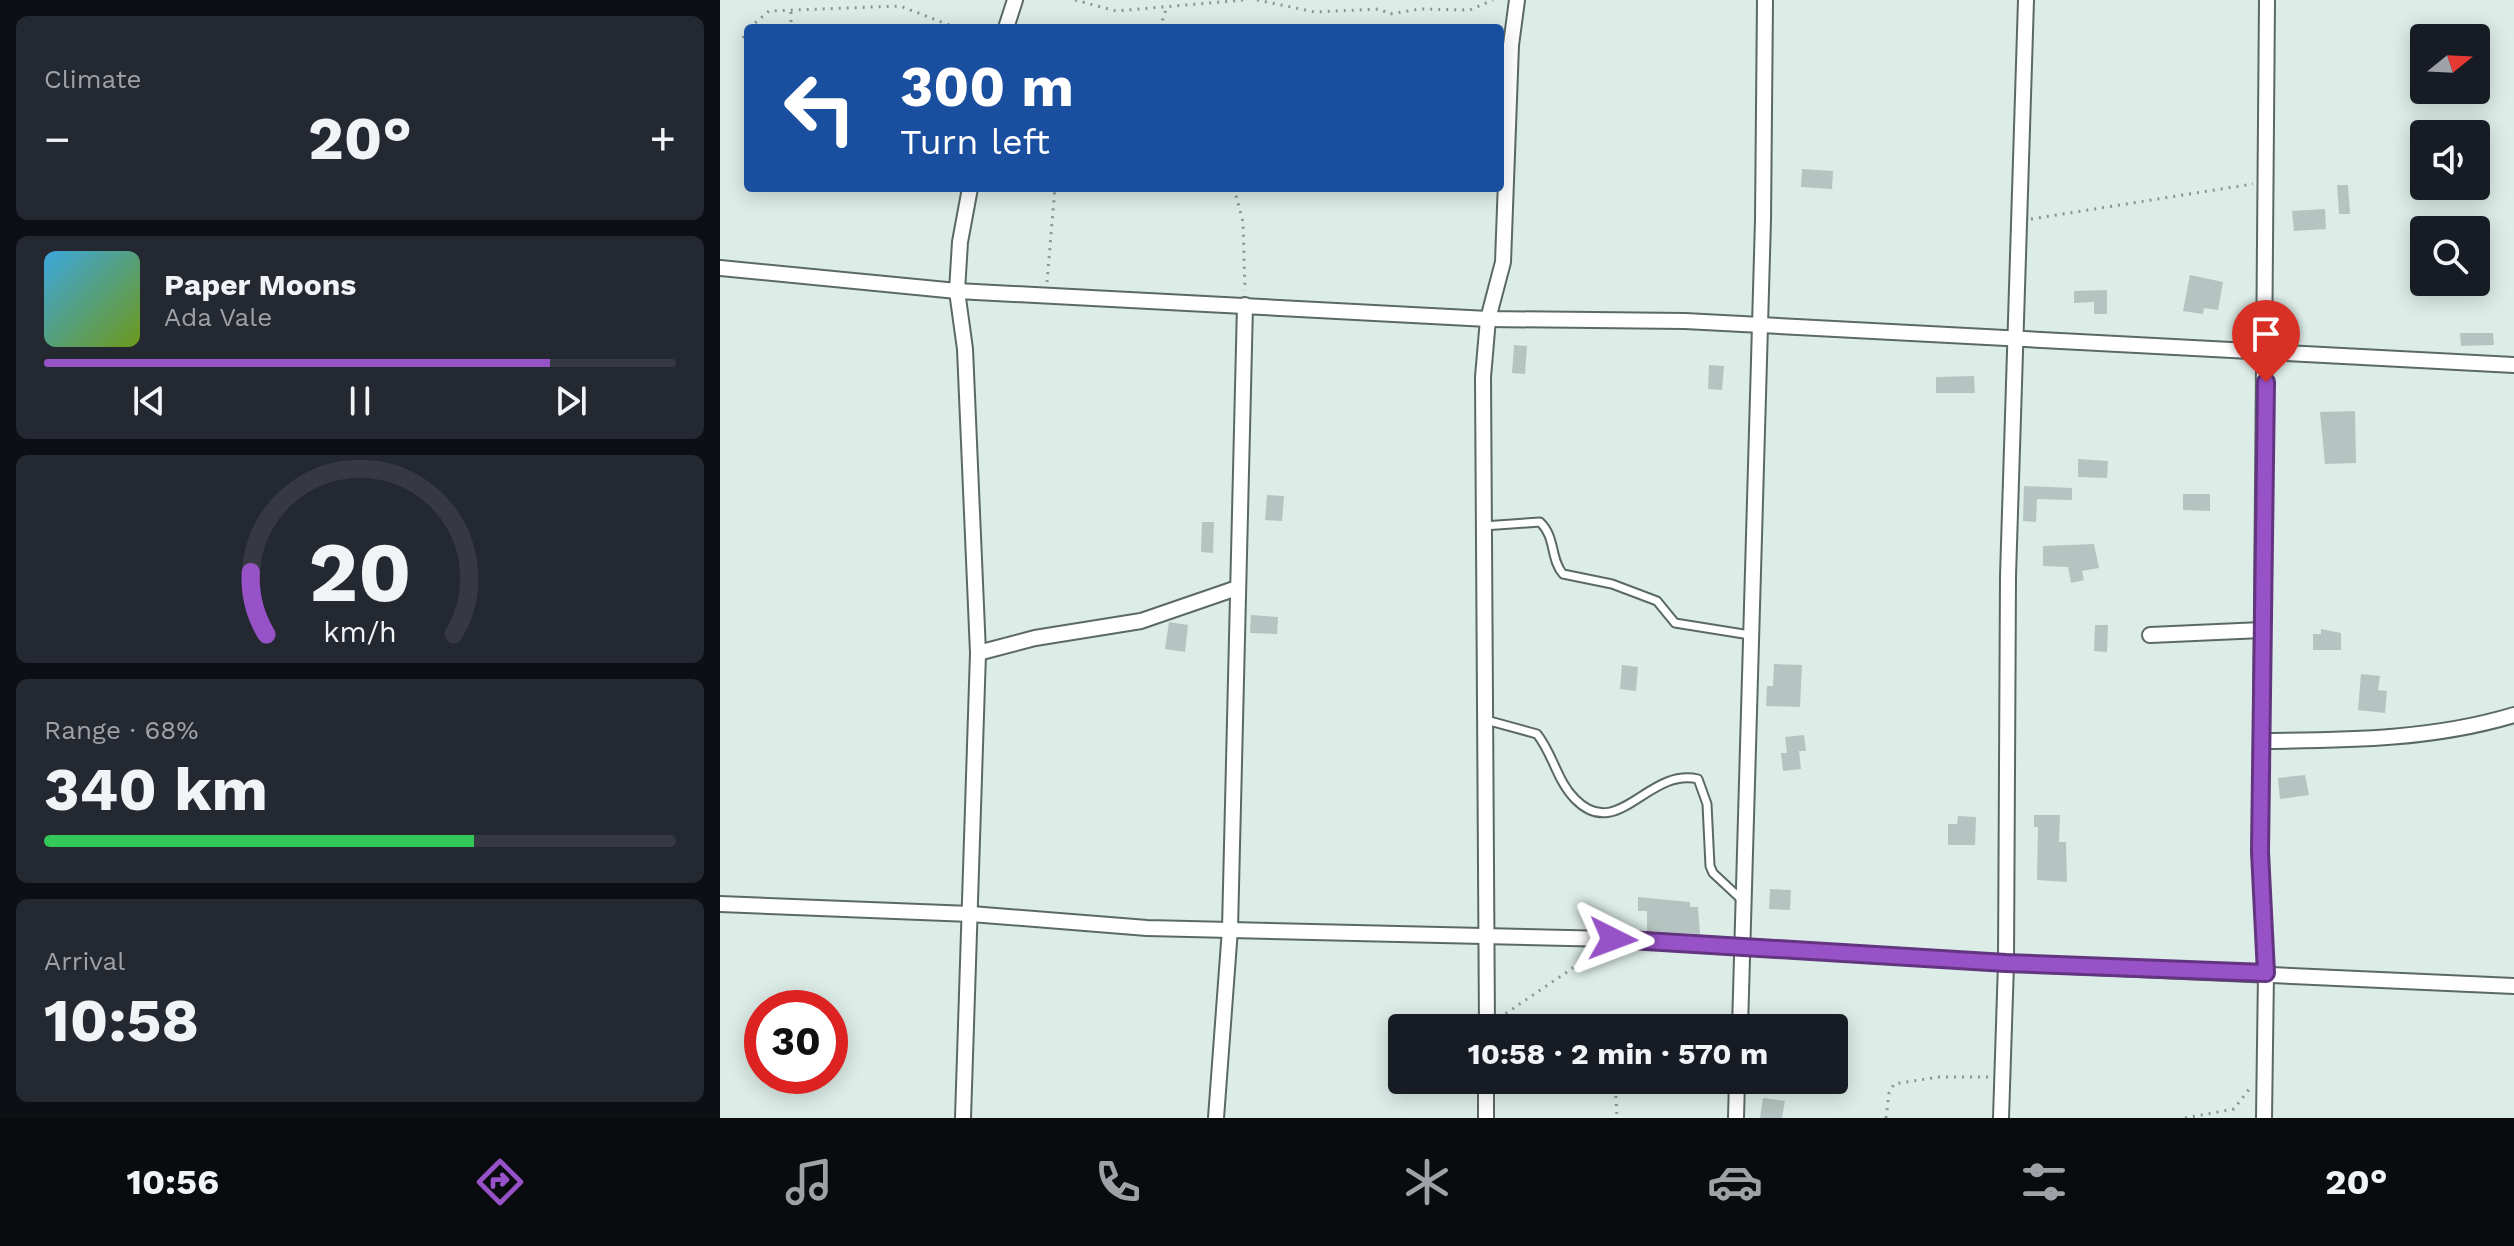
<!DOCTYPE html>
<meta charset="utf-8">
<style>
:root{--surface:#171b24;--page:#242831;--text:#f1f3f6;--muted:#9ea1a6;--line:#363941;--accent:#9852c7}
body{margin:0;font-family:"Work Sans",sans-serif;background:var(--page);color:var(--text);height:100vh;display:flex;flex-direction:column;font-size:30px;white-space:nowrap}
*{box-sizing:border-box;margin:0}
p{font-size:26px;color:var(--muted)}
.icon{flex:none;width:44px;height:44px;fill:none;stroke:currentColor;stroke-width:2;stroke-linecap:round;stroke-linejoin:round}
.map{position:relative;flex:1;overflow:hidden}
.side{display:flex;flex-direction:column;gap:16px;padding:16px;background:#0d0f14;width:720px}
.side>*{flex:none}
.guide{position:absolute;left:24px;top:24px;width:760px;height:168px;border-radius:8px;box-shadow:0 4px 20px #0003;background:#1a4fa0;color:#fff;overflow:hidden}
.needle{width:52px;rotate:72deg}
.fabs{position:absolute;left:1690px;top:24px;display:grid;gap:16px}
.fabs a{display:grid;place-items:center;width:80px;height:80px;border-radius:8px;background:var(--surface);box-shadow:0 4px 20px #0003;font-size:40px}
.speed{position:absolute;left:24px;top:990px;display:flex;gap:16px;font-size:40px;font-weight:700;text-align:center}
.speed>*{display:grid;place-content:center;width:104px;height:104px;border-radius:50%;background:var(--surface);box-shadow:0 4px 20px #0003;line-height:1}
.speed .limit{border:12px solid #d22;background:#fff;color:#111}
.pin{position:absolute;display:grid;place-items:center;width:68px;height:68px;color:#fff;margin:-82px -34px;border-radius:50% 50% 50% 0;rotate:-45deg;box-shadow:0 0 8px #0007}
.pin .icon{rotate:45deg}
.me{position:absolute;width:88px;margin:-44px;rotate:93deg;stroke-linejoin:round;filter:drop-shadow(0 0 6px #0008)}
.turn{display:flex;align-items:center;gap:28px;height:168px;padding:0 24px;font-size:36px}
.turn .icon{width:104px;height:104px;stroke-width:2.5}
.turn b{display:block;font-size:56px;line-height:68px}
.big{font-size:60px;font-weight:700;line-height:1.1}
.side .card{flex:1;display:flex;flex-direction:column;justify-content:center;gap:12px;min-width:0;padding:0 28px;border-radius:12px;background:var(--page)}
.side .dial{align-items:center;gap:0}
.dial svg{height:208px;overflow:visible;fill:none;stroke:var(--line);stroke-width:7;stroke-linecap:round;text-anchor:middle}
.dial text{fill:var(--text);stroke:none}
.song{display:flex;align-items:center;gap:24px}
.cover{width:96px;height:96px;border-radius:12px;background:linear-gradient(135deg,hsl(200 70% 55%),hsl(80 70% 35%))}
.played{height:8px;border-radius:4px;background:linear-gradient(90deg,var(--accent) 80%,var(--line) 80%)}
.keys{display:flex;justify-content:space-around;direction:ltr}
.heat{display:flex;justify-content:space-between;align-items:center;font-size:44px;direction:ltr}
.charge{height:12px;border-radius:6px;background:linear-gradient(90deg,#34c759 68%,var(--line) 0)}
.trip{position:absolute;left:668px;top:1014px;width:460px;height:80px;border-radius:8px;background:var(--surface);box-shadow:0 4px 20px #0003;font-weight:700;line-height:80px;text-align:center}
.tabs{display:flex;height:128px;justify-content:space-around;align-items:center;background:#090b0e;color:var(--muted)}
.tabs .icon{width:56px;height:56px}
.tabs .on{color:var(--accent)}
.tabs b{font-size:36px;color:var(--text)}
main{display:flex;flex:1;min-height:0}
.map>svg:first-child{display:block}
</style>
<main>
<section class="side">
<div class="card"><p>Climate</p>
<div class="heat"><a>−</a><b class="big">20°</b><a>+</a></div>
</div>
<div class="card">
<div class="song"><i class="cover"></i><div><b>Paper Moons</b><p>Ada Vale</p></div></div>
<div class="played"></div>
<div class="keys"><svg class="icon" aria-label="previous" viewBox="0 0 24 24"><path d="M18 5L8 12l10 7zM5 5v14"/></svg><svg class="icon" aria-label="pause" viewBox="0 0 24 24"><path d="M8 5v14M16 5v14"/></svg><svg class="icon" aria-label="next" viewBox="0 0 24 24"><path d="M6 5l10 7-10 7zM19 5v14"/></svg></div>
</div>
<div class="card dial"><svg viewBox="0 0 100 80">
<path d="M14 69A42 42 0 1 1 86 69"/>
<path d="M14 69A42 42 0 0 1 8 45" stroke="#9852c7"/>
<text x="50" y="56" font-size="32" font-weight="700">20</text>
<text x="50" y="72" font-size="11">km/h</text>
</svg></div>
<div class="card"><p>Range · 68%</p><b class="big">340 km</b><div class="charge"></div></div>
<div class="card"><p>Arrival</p><b class="big">10:58</b></div>
</section>
<div class="map">
<svg width="1794" height="1118" viewBox="0 0 1794 1118">
<rect width="100%" height="100%" fill="#dcece7"/>
<g fill="#b5c4c0">
<polygon points="1082,169 1113,171 1112,189 1081,187"/>
<polygon points="1617,185 1628,185 1630,214 1619,214"/>
<polygon points="1605,209 1606,229 1574,231 1572,211"/>
<polygon points="1470,275 1503,282 1498,310 1484,308 1483,314 1463,311"/>
<polygon points="1387,290 1387,314 1374,314 1374,302 1354,303 1354,291"/>
<polygon points="1740,333 1773,333 1774,345 1741,346"/>
<polygon points="794,345 807,346 805,374 792,373"/>
<polygon points="989,365 1004,366 1002,390 988,389"/>
<polygon points="1254,376 1255,393 1216,393 1216,377"/>
<polygon points="1635,411 1636,463 1605,464 1600,412"/>
<polygon points="1358,459 1388,461 1387,478 1358,477"/>
<polygon points="1304,486 1352,488 1352,500 1317,499 1316,522 1303,521"/>
<polygon points="1463,494 1490,494 1490,511 1463,510"/>
<polygon points="547,495 564,496 562,521 545,520"/>
<polygon points="482,522 494,522 493,553 481,552"/>
<polygon points="1374,544 1379,568 1362,571 1364,580 1351,583 1348,567 1323,566 1323,546"/>
<polygon points="531,615 558,617 557,634 530,633"/>
<polygon points="449,622 468,625 465,652 445,649"/>
<polygon points="1375,625 1388,625 1387,652 1374,651"/>
<polygon points="1601,629 1621,633 1621,650 1593,650 1593,634 1601,634"/>
<polygon points="1054,664 1082,665 1080,707 1046,706 1047,686 1053,686"/>
<polygon points="902,665 918,667 916,691 900,689"/>
<polygon points="1641,674 1660,676 1658,690 1667,691 1665,713 1638,710"/>
<polygon points="1084,735 1086,751 1079,751 1081,769 1063,771 1061,753 1067,753 1065,737"/>
<polygon points="1585,775 1589,795 1560,799 1558,778"/>
<polygon points="1314,815 1340,815 1339,842 1346,842 1347,882 1317,880 1318,827 1314,827"/>
<polygon points="1238,816 1256,817 1255,845 1228,845 1228,824 1237,824"/>
<polygon points="1050,889 1071,890 1070,910 1049,909"/>
<polygon points="918,897 970,902 970,907 978,907 980,934 927,931 927,911 918,911"/>
<polygon points="1043,1098 1065,1101 1062,1118 1040,1118"/>
</g>
<g fill="none" stroke-linecap="round" stroke-linejoin="round">
<g stroke="#5b6965" stroke-width="11">
<g id="lane">
<path d="M763 526 820 522C836 537 830 559 843 574L892 584 937 601 955 623 1030 635"/>
<path d="M766 720 817 734C833 754 837 781 855 799 898 843 928 767 978 779L987 804 990 866 993 873 1022 900"/>
</g>
</g>
<g stroke="#5b6965" stroke-width="18">
<g id="street">
<polyline points="286,28 295,0"/>
<polyline points="0,268 237,291 768,319 965,321 1794,365"/>
<polyline points="1430,635 1542,630"/>
<polyline points="258,653 315,638 421,621 517,588"/>
<path d="M1541 741C1627 740 1711 740 1794 715"/>
<polyline points="0,904 251,914 427,928 893,939 1286,963 1794,986"/>
<polyline points="767,1028 763,377 768,319 783,262 791,45 797,0"/>
<polyline points="1020,1028 1043,220 1045,0"/>
<polyline points="243,1118 258,653 245,349 237,291 240,242 250,188"/>
<polyline points="496,1118 510,929 525,305"/>
<polyline points="766,1118 766,1080"/>
<polyline points="1016,1118 1017,1080"/>
<polyline points="1281,1118 1286,963 1288,576 1306,0"/>
<polyline points="1544,1118 1546,973 1540,852 1547,0"/>
</g>
</g>
<g stroke="#899591" stroke-width="3" stroke-dasharray="2 6" stroke-linecap="butt">
<polyline points="355,0 396,11 524,0"/>
<polyline points="537,0 595,12 659,9 670,14 700,9 750,10 773,0"/>
<polyline points="71,12 71,28"/>
<polyline points="29,28 49,11 180,6 237,28"/>
<polyline points="440,28 446,9"/>
<polyline points="23,38 28,30"/>
<polyline points="514,188 523,222 525,291"/>
<polyline points="1311,219 1533,184"/>
<polyline points="327,282 335,188"/>
<polyline points="779,1018 875,953"/>
<polyline points="895,1080 897,1118"/>
<polyline points="1166,1118 1169,1093 1174,1084 1219,1077 1269,1077"/>
<polyline points="1465,1118 1514,1109 1530,1088"/>
</g>
<use href="#lane" stroke="#fff" stroke-width="7"/>
<use href="#street" stroke="#fff" stroke-width="14"/>
</g>
<g fill="none" stroke-linecap="round" stroke-linejoin="round">
<g stroke="#633581" stroke-width="20">
<polyline id="route" points="893,939 1286,963 1546,973 1540,852 1546,382"/>
</g>
<use href="#route" stroke="#9852c7" stroke-width="14"/>
</g>
</svg>
<div class="fabs">
<a><svg class="needle" viewBox="-14 -14 28 28"><path d="M0-13l5 13h-10z" fill="#e53935"/><path d="M0 13l5-13h-10z" fill="#9ea1a6"/></svg></a>
<a><svg class="icon" aria-label="sound" viewBox="0 0 24 24"><path d="M4 9h4l5-4v14l-5-4H4zM17 9q2 3 0 6"/></svg></a>
<a><svg class="icon" aria-label="search" viewBox="0 0 24 24"><circle cx="10" cy="10" r="6"/><path d="M15 15l6 6"/></svg></a>
</div>
<div class="speed"><div class="limit">30</div></div>
<div class="pin" style="left:1546px;top:382px;background:#d93025"><svg class="icon" aria-label="arrive" viewBox="0 0 24 24"><path d="M6 21V4h12l-3 4 3 4H6"/></svg></div>
<svg class="me" style="left:893px;top:939px" viewBox="-20 -20 40 40"><path d="M0-17L14 15 0 8-14 15z" fill="#9852c7" stroke="#fff" stroke-width="4"/></svg>
<div class="trip">10:58 · 2 min · 570 m</div>
<div class="guide">
<div class="turn"><svg class="icon" aria-label="left" viewBox="0 0 24 24"><path d="M17 20v-9H6M10 6l-5 5 5 5"/></svg><div><b>300 m</b>Turn left</div></div>
</div>
</div>
</main>
<nav class="tabs">
<b>10:56</b>
<svg class="icon on" aria-label="directions" viewBox="0 0 24 24"><path d="M12 3l9 9-9 9-9-9zM9 14v-3h6M13 9l2 2-2 2"/></svg>
<svg class="icon" aria-label="music" viewBox="0 0 24 24"><path d="M9 18V5l10-2v13"/><circle cx="6" cy="18" r="3"/><circle cx="16" cy="16" r="3"/></svg>
<svg class="icon" aria-label="phone" viewBox="0 0 24 24"><path d="M5 4h4l2 5-3 2q2 4 5 5l2-3 5 2v4C11 20 4 13 5 4z"/></svg>
<svg class="icon" aria-label="climate" viewBox="0 0 24 24"><path d="M12 3v18M4 7l16 10M4 17L20 7"/></svg>
<svg class="icon" aria-label="car" viewBox="0 0 24 24"><path d="M5 17H2v-5l4-1 3-4h7l3 4 3 1v5h-3M9 17h6M6 11h13"/><circle cx="7" cy="17" r="2"/><circle cx="17" cy="17" r="2"/></svg>
<svg class="icon" aria-label="filters" viewBox="0 0 24 24"><path d="M4 7h16M4 17h16"/><circle cx="9" cy="7" r="2"/><circle cx="15" cy="17" r="2"/></svg>
<b>20°</b>
</nav>
